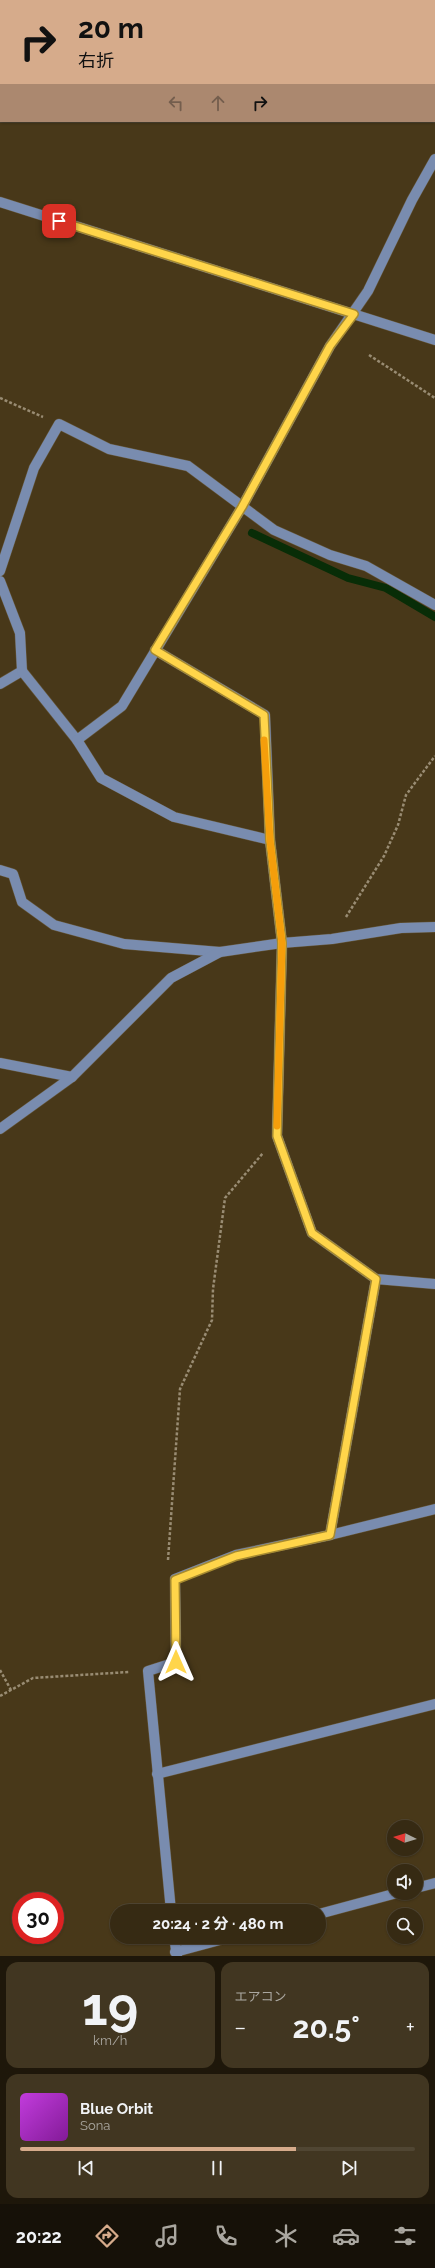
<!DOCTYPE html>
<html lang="ja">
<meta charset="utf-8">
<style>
:root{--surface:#362a13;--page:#413621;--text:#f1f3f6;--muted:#aaa7a0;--line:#504633;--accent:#d6ab8b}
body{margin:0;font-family:Raleway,"Noto Sans JP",sans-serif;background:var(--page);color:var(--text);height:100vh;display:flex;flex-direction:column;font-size:15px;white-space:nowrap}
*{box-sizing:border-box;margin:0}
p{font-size:13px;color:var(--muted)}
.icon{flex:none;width:22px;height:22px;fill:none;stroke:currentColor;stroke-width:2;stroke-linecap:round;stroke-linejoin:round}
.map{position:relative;height:1956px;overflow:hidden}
.drawer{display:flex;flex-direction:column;gap:6px;padding:6px;background:#1e170a;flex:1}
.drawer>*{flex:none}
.top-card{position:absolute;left:0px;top:0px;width:435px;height:122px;box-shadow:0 1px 3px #0004,0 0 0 1px var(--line);background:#d6ab8b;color:#111;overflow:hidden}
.needle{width:26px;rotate:275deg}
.tools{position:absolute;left:387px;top:1820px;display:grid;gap:8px}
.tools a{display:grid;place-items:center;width:36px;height:36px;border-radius:50%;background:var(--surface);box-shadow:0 1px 3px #0004,0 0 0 1px var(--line);font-size:20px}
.speed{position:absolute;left:12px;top:1892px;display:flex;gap:8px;font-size:20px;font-weight:700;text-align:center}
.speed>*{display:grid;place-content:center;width:52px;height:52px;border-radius:50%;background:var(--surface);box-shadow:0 1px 3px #0004,0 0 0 1px var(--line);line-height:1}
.speed .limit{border:6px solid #d22;background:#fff;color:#111}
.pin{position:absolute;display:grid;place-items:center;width:34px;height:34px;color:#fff;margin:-17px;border-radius:8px;box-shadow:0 2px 6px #0006}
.me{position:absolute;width:44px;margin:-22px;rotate:0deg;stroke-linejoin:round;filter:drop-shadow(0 0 3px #0008)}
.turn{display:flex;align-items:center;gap:14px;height:84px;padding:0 12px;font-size:18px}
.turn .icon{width:52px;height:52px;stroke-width:2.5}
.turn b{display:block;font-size:28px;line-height:34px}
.lanes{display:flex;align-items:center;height:38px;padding:0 12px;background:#0003;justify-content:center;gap:20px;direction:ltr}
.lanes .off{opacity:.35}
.big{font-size:30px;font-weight:700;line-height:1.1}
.drawer .card{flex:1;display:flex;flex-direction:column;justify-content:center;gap:6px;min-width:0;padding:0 14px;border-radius:12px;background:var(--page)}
.drawer .dial{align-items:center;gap:0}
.dial b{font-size:52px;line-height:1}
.song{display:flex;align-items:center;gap:12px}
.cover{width:48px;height:48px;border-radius:6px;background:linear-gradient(135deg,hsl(290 70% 55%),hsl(290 70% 35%))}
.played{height:4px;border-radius:2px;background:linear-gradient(90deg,var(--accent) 70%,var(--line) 70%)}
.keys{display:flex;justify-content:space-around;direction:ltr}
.heat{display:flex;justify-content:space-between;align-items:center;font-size:22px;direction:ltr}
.drawer .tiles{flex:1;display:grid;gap:6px;grid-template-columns:1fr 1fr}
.card:last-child{grid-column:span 2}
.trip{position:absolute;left:110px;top:1904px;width:216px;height:40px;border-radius:20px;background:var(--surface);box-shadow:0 1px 3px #0004,0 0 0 1px var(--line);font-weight:700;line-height:40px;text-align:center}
.tab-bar{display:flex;height:64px;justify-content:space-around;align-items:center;background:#161108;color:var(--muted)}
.tab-bar .icon{width:28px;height:28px}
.tab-bar .on{color:var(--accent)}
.tab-bar b{font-size:18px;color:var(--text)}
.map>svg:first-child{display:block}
</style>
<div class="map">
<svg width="435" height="1956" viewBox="0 0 435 1956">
<rect width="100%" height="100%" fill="#483819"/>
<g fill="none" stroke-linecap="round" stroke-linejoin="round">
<g stroke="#082d07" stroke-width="8">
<polyline points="99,1 100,0"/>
<polyline points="0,116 1,115"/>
<polyline points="252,533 348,578 386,588 435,617"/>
</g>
<g stroke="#645538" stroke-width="11">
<g id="minor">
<polyline points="434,111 435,112"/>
<polyline points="0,202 435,340"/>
<polyline points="0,571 34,468 59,424 109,449 188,466 274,530 330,555 366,566 435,605"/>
<polyline points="0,581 20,633 22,671 0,684"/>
<polyline points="155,650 265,715 270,840 282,943 277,1136 312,1233 376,1279 435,1284"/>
<polyline points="22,671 77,740 122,706 242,507 330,346 368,291 412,200 435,159"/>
<polyline points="77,740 101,778 174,817 270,840"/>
<polyline points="0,870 13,874 22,902 54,925 124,944 220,952"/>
<polyline points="0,1063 72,1077"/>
<polyline points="0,1129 72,1077 171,978 220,952 282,943 332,939 401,928 435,927"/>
<polyline points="330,1535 435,1509"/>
<polyline points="157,1774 435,1704"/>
<polyline points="416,1888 435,1883"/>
<polyline points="171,1911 148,1671 176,1662 175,1579 236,1555 330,1535 376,1279"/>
<polyline points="319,1914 397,1893"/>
<polyline points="174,1937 177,1956"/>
<polyline points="175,1952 231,1937"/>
</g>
</g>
<g stroke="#998c73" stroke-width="2.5" stroke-dasharray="3 2" stroke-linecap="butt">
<polyline points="369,355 435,398"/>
<polyline points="0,398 43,417"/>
<polyline points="346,917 384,856 398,825 406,795 435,756"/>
<polyline points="168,1560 180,1389 212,1320 213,1289 225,1198 263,1153"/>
<polyline points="0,1670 11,1690"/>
<polyline points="0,1696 33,1678 129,1672"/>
</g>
<use href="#minor" stroke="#798caf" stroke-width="10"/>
</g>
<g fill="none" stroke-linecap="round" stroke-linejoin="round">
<g stroke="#a68a30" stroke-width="10">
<polyline id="route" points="59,221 354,314 330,346 242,507 155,650 264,715 270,840 282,943 277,1136 312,1233 376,1279 330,1535 236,1556 175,1580 176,1662"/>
</g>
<use href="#route" stroke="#ffd54a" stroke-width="7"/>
<polyline stroke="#f59e0b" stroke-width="7" points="264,740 270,840 282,943 277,1126"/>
</g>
</svg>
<div class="tools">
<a><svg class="needle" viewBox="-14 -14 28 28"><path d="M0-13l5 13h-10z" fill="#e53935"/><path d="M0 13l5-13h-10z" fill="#aaa7a0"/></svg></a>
<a><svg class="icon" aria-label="sound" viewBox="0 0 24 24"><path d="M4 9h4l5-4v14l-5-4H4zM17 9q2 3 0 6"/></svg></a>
<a><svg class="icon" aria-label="search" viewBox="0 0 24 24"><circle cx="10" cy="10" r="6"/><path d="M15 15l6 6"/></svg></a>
</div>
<div class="speed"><div class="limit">30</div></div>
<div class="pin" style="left:59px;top:221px;background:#d93025"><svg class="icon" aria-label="arrive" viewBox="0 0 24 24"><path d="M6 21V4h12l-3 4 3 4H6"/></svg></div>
<svg class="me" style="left:176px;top:1662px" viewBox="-20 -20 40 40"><path d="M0-17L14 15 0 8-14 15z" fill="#ffd54a" stroke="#fff" stroke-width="4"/></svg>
<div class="trip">20:24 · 2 分 · 480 m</div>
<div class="top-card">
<div class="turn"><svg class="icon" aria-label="right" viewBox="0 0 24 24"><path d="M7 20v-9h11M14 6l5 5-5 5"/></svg><div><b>20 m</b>右折</div></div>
<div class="lanes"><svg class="icon off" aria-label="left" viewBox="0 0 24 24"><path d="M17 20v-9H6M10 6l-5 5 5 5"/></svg><svg class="icon off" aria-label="ahead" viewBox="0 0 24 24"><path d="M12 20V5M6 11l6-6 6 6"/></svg><svg class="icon" aria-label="right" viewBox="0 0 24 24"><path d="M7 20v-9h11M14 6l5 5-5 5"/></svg></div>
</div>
</div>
<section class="drawer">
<div class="tiles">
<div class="card dial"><b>19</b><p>km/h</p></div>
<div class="card"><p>エアコン</p>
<div class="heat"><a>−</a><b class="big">20.5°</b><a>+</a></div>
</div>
<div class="card">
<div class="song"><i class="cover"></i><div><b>Blue Orbit</b><p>Sona</p></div></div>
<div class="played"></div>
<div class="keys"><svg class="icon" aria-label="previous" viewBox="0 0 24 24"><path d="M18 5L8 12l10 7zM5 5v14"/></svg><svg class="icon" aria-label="pause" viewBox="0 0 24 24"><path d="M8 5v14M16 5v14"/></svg><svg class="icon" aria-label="next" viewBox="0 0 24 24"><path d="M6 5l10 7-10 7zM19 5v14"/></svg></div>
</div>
</div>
</section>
<nav class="tab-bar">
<b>20:22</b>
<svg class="icon on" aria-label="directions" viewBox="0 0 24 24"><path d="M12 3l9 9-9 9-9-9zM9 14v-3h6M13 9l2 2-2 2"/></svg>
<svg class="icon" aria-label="music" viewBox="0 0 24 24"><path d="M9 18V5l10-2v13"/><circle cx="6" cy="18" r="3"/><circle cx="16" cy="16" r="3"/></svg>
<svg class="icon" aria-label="phone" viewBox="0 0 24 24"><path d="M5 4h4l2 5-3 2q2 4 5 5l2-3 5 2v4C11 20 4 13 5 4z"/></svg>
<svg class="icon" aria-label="climate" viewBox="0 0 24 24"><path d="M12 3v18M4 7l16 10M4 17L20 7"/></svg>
<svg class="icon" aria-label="car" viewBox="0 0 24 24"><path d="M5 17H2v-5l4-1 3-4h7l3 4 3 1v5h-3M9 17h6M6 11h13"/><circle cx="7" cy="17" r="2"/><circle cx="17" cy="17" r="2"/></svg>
<svg class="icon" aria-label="filters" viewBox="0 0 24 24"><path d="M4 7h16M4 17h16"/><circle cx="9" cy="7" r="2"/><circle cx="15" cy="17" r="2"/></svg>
</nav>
